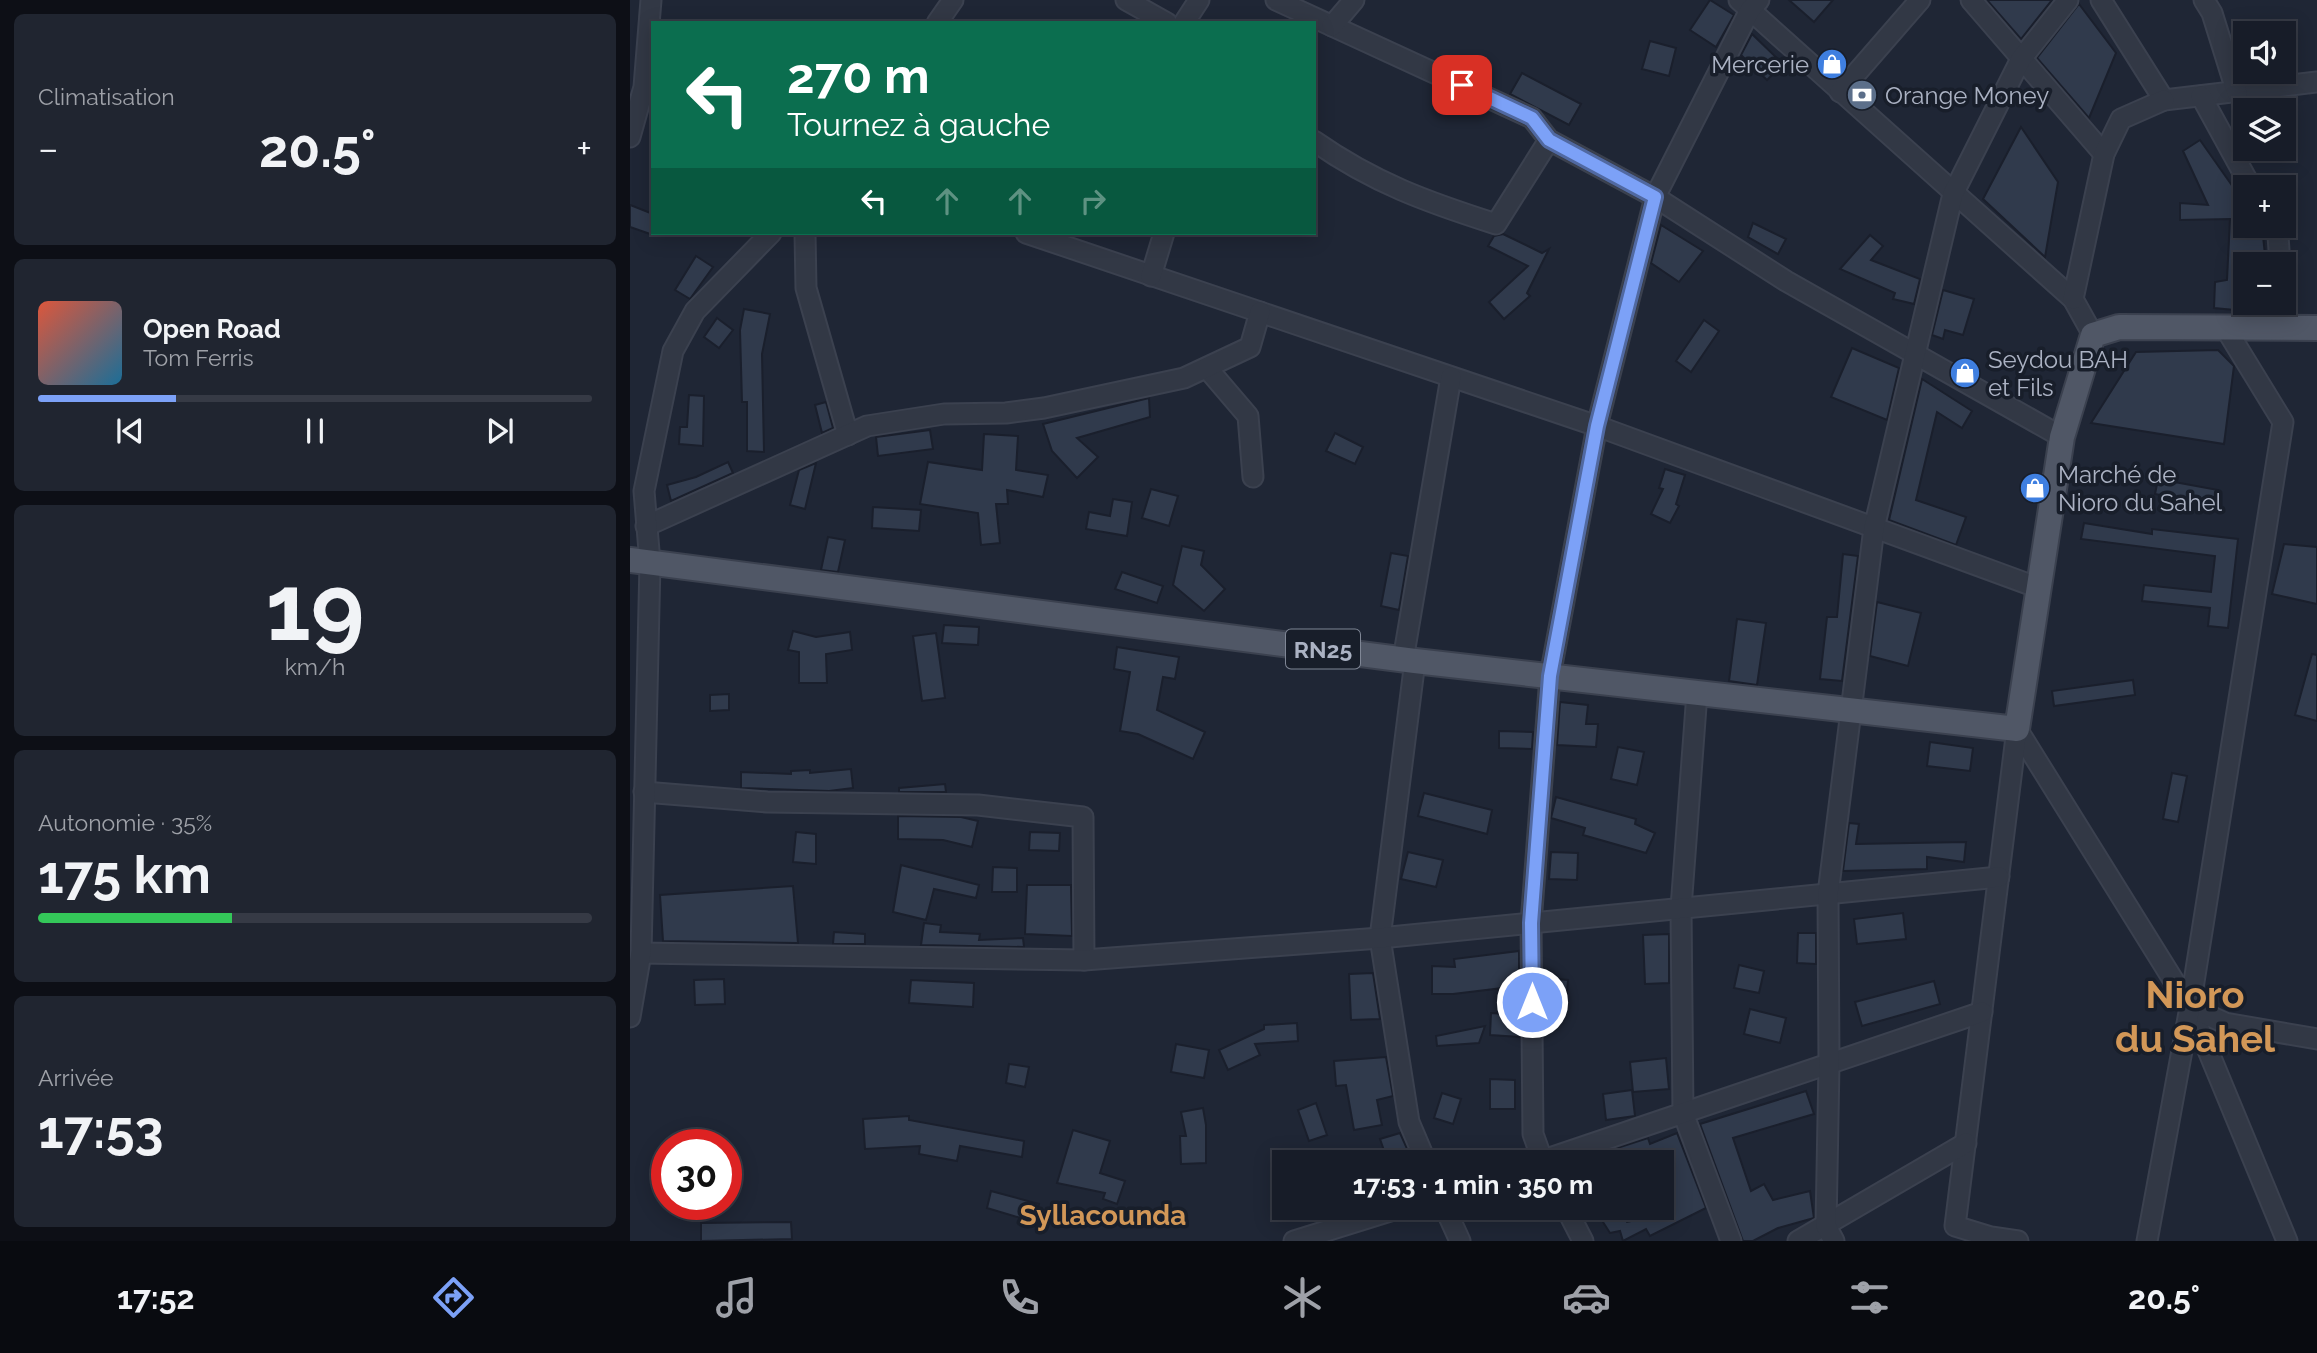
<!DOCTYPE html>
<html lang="fr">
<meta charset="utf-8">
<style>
:root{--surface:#171c28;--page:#202530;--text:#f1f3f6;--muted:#9ea1a8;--line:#363a45;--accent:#7ca1f7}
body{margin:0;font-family:Raleway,sans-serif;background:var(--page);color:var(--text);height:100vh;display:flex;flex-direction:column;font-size:26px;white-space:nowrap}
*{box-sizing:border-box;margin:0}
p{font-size:23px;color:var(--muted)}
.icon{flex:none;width:38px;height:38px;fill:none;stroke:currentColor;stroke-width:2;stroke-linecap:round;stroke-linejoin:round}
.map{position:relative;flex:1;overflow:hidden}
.drawer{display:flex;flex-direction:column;gap:14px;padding:14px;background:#0d0f16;width:630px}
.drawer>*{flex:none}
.banner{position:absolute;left:21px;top:21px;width:665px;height:214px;border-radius:0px;box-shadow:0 4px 18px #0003,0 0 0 2px var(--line);background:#0b6e4f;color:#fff;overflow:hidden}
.controls{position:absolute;left:1603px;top:21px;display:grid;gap:14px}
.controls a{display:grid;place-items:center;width:63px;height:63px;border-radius:0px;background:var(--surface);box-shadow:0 4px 18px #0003,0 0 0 2px var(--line);font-size:35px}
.speed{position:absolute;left:21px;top:1129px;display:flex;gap:14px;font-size:35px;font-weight:700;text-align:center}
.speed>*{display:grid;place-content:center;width:91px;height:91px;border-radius:50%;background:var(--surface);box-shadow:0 4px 18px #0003,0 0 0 2px var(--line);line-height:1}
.speed .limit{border:10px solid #d22;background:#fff;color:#111}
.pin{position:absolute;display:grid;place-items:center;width:60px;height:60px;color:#fff;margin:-30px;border-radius:14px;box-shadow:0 4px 10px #0006}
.me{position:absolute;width:77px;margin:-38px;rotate:0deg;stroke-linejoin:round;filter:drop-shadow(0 0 5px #0008)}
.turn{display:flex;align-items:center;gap:24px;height:147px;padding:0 21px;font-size:32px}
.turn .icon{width:91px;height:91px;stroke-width:2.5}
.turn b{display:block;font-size:49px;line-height:60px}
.lanes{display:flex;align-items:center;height:66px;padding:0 21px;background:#0003;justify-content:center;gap:35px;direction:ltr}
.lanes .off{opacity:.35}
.big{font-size:52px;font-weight:700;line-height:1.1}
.drawer .card{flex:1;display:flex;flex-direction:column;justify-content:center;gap:10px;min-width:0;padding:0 24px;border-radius:10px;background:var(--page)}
.drawer .dial{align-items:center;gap:0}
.dial b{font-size:91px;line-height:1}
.song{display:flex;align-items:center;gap:21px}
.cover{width:84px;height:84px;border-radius:10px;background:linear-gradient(135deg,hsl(10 70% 55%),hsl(200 70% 35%))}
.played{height:7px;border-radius:4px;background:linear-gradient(90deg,var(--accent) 25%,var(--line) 25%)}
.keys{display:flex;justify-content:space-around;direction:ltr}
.heat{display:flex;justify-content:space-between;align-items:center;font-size:38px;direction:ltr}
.charge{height:10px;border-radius:5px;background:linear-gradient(90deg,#34c759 35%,var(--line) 0)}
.trip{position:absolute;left:642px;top:1150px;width:402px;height:70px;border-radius:0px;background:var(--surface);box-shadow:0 4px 18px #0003,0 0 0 2px var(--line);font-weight:700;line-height:70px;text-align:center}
.tab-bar{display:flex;height:112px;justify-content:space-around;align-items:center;background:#090b10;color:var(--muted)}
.tab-bar .icon{width:49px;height:49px}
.tab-bar .selected{color:var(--accent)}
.tab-bar b{font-size:32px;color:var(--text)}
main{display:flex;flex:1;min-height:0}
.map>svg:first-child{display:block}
</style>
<main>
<section class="drawer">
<div class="card"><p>Climatisation</p>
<div class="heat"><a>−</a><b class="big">20.5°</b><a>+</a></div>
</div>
<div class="card">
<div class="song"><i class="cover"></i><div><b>Open Road</b><p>Tom Ferris</p></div></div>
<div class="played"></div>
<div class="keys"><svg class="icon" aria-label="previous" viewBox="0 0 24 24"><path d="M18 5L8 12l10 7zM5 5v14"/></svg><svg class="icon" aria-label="pause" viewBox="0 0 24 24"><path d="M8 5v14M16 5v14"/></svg><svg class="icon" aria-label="next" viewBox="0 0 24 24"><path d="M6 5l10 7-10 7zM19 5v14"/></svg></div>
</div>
<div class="card dial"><b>19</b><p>km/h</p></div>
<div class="card"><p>Autonomie · 35%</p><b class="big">175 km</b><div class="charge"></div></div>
<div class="card"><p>Arrivée</p><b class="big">17:53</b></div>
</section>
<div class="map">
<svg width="1687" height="1241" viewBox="0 0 1687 1241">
<rect width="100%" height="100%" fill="#1f2635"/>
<g fill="#303a4c" stroke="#1a1f2c" stroke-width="2">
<polygon points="1080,0 1104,15 1086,47 1060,30"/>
<polygon points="1159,0 1203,0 1184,22"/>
<polygon points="1357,0 1422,0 1391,39"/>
<polygon points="1449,4 1486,53 1459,118 1407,58"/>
<polygon points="1122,34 1153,64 1137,80 1111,55"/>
<polygon points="1020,41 1046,48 1039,76 1012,69"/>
<polygon points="892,73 951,104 939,125 880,94"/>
<polygon points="1391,127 1428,182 1415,257 1353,199"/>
<polygon points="1570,140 1615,204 1615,236 1633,236 1636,264 1615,264 1615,311 1584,308 1585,282 1597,280 1600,219 1550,220 1550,203 1578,205 1553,151"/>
<polygon points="0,205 23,214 23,235 0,227"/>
<polygon points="1123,223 1156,239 1148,254 1118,237"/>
<polygon points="1031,225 1073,251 1049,282 1021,263"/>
<polygon points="873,234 912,253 919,249 897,293 900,296 874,319 859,302 898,266 858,246 864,236"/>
<polygon points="1240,235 1253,246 1241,260 1290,279 1284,304 1263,299 1265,293 1210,269"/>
<polygon points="66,256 83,267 60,299 45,290"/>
<polygon points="1313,290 1344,299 1333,335 1315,330 1313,339 1302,335"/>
<polygon points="114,309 140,314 132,354 134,452 117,451 117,402 112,402 110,330"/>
<polygon points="87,318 103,330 89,348 74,337"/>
<polygon points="1074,320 1089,331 1061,372 1046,361"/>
<polygon points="1222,348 1269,368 1257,420 1201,397"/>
<polygon points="1588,350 1604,366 1594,444 1461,423 1506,352"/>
<polygon points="1292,379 1342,411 1332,428 1307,412 1286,500 1336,517 1326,545 1259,520"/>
<polygon points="59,395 74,396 73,446 49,444 50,427 57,427"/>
<polygon points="519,398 520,417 447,438 468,457 447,478 422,451 413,424"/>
<polygon points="196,402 203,428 192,433 185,405"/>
<polygon points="300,430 303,449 248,456 246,437"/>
<polygon points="705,433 733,447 725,464 696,451"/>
<polygon points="354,434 388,436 386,470 418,475 413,497 377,490 378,504 366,504 370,543 351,545 348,513 290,504 298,462 352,470"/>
<polygon points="98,462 103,473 41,501 37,485 66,477"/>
<polygon points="186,463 175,509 160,505 169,470"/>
<polygon points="1035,469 1055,475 1046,504 1049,506 1040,523 1021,514 1033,489 1029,488"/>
<polygon points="1528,479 1588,490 1585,506 1525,494"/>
<polygon points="521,489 548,496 539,526 512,518"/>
<polygon points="483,499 502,502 497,536 456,529 459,512 480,516"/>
<polygon points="243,507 291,510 289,531 242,528"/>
<polygon points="1454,523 1522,534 1522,529 1608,539 1598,628 1578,626 1580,608 1512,601 1514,585 1581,592 1585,556 1451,539"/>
<polygon points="198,537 215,540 208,572 191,570"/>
<polygon points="1654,544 1687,547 1687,604 1642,594"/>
<polygon points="552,546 574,551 571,565 595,589 574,611 543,585"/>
<polygon points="761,553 778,556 769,610 751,606"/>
<polygon points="1213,554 1228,556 1212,681 1190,679 1197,617 1207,617"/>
<polygon points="492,572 533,586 527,603 485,589"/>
<polygon points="1247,602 1291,613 1278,666 1240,656"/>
<polygon points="1107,619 1136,623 1127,685 1099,681"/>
<polygon points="314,625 349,627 348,645 312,643"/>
<polygon points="163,631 186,637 220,632 222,650 196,654 197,683 169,683 169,652 158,650"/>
<polygon points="306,633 315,698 292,701 283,636"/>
<polygon points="487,647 549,657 545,679 533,677 527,710 575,732 563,759 508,734 490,731 500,672 484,669"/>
<polygon points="1682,654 1687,655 1687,721 1665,715"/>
<polygon points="1503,680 1505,695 1424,706 1422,691"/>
<polygon points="99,694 99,710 80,711 80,695"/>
<polygon points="930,702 958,705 956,724 968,724 966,747 927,745"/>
<polygon points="869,731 903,732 902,749 869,748"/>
<polygon points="1300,742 1343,748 1340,771 1297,766"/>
<polygon points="988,747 1014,752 1007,785 981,779"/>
<polygon points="221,769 223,788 199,791 111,788 111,772 161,774 161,771 180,770 180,773"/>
<polygon points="1542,773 1557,776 1548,822 1533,819"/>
<polygon points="315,784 316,792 269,792 269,788"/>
<polygon points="794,793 862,810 857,834 788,816"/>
<polygon points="926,797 1006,819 1005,824 1025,833 1016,853 953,835 955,828 921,818"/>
<polygon points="268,816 331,817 348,821 342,847 313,840 268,839"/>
<polygon points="1219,823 1229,824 1226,844 1336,842 1334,862 1297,857 1297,869 1213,871"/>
<polygon points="166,832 186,834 186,864 163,862"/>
<polygon points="400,832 430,833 429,851 399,850"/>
<polygon points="778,852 813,860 806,887 771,879"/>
<polygon points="921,852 948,853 947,880 919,879"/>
<polygon points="271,865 349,885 346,898 304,889 296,920 263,912"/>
<polygon points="363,867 387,868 387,892 362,892"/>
<polygon points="397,885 441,885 442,936 395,934"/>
<polygon points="163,886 168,943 33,941 30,895"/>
<polygon points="1273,913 1276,939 1227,944 1224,919"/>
<polygon points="294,923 311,925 310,932 350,934 349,940 393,938 394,947 291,945"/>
<polygon points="204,932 235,934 235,944 203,944"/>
<polygon points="1168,933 1186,933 1186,964 1167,963"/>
<polygon points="1039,934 1039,983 1015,984 1013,935"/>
<polygon points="889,951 889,986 823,994 802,994 802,966 825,967 824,959"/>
<polygon points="1109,965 1134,971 1129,993 1104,988"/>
<polygon points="743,973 750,1019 721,1020 719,974"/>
<polygon points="916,978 938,980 936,1005 914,1003"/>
<polygon points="94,979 95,1004 65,1005 64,980"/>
<polygon points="281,980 344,983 343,1007 279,1003"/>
<polygon points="1304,981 1310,1004 1232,1026 1225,1002"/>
<polygon points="1120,1009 1156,1018 1150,1043 1114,1034"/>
<polygon points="861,1013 890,1015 890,1037 860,1035"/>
<polygon points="667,1023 668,1041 625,1044 630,1055 598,1070 589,1050 634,1029 634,1025"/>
<polygon points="855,1026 849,1043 807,1046 806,1036"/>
<polygon points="546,1044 579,1050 574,1078 541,1072"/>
<polygon points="756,1057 763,1096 747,1100 752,1125 724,1130 716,1085 706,1086 704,1061"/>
<polygon points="1036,1058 1039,1089 1003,1092 1000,1062"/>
<polygon points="379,1064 399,1067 395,1087 376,1083"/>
<polygon points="860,1079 885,1080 885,1109 860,1109"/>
<polygon points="1002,1090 1005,1116 976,1120 973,1094"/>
<polygon points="1176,1091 1184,1114 1103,1138 1121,1191 1134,1184 1143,1200 1180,1191 1184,1218 1148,1228 1123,1241 1113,1241 1070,1124"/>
<polygon points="812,1093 831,1099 823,1124 804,1118"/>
<polygon points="686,1103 697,1135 679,1141 668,1110"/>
<polygon points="573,1108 576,1125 576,1163 551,1164 550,1136 556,1136 551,1112"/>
<polygon points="279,1116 279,1120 394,1141 392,1157 330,1146 327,1161 289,1154 290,1146 235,1149 233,1119"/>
<polygon points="443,1130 480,1141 470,1173 495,1181 487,1204 473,1199 475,1193 427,1183"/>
<polygon points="770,1133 783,1162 758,1162 750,1139"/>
<polygon points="1047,1133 1076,1208 1020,1236 1016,1229 993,1241 990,1231 980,1233 964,1208 988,1208 997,1222 1011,1219 1032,1208 1032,1162 988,1162 984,1149 1018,1138 1020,1144"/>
<polygon points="361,1191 409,1204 404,1222 357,1208"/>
<polygon points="161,1222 162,1239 71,1241 71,1223"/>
</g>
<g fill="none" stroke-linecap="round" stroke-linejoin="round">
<g stroke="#3b414f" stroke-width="23">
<g id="minor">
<polyline points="496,0 537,23"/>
<polyline points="646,0 902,118 919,140 1025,197 1156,281 1432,437"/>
<polyline points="1109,0 1443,299 1463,335"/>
<polyline points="1341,0 1474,154"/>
<polyline points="1471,0 1534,100 1687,82"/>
<polyline points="1574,0 1582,13 1607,93"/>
<polyline points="307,23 323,0"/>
<polyline points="554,23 569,0"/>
<polyline points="702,26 724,0"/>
<polyline points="1210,92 1290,0"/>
<polyline points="1571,96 1621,187"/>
<polyline points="0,137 14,87 21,0"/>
<path d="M684 141C744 183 797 202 866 224L919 140"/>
<polyline points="1643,226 1648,236 1650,264"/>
<polyline points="175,233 176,288 218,435"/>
<polyline points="396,233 967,426 1409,588"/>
<polyline points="521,276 534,233"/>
<polyline points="1443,299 1474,154 1491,119 1534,100"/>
<polyline points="1652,303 1654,328"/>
<polyline points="577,368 618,416 623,477"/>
<polyline points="16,526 237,426 314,414 376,413 414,408 554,378 620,347 630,312"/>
<polyline points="773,660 821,377"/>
<polyline points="785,661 750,938 779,1122 796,1162"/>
<polyline points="1067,693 1051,908 1053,1113 1101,1241"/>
<polyline points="1387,729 1560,1007 1657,1241"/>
<polyline points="1387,729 1325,1226 1361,1237 1388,1241"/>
<polyline points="14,792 137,802 348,805 453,817 454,960"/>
<polyline points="11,953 454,960 750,938 1369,877"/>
<polyline points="1560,1007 1595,1023 1687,1039"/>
<polyline points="0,1017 11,953 20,563 14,491 43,351 65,311 141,233"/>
<polyline points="908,1162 1352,1012"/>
<polyline points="913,1162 903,1134 901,923 920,676 967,426 1025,197 1120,10 1129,0"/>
<polyline points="815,1208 830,1241"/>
<polyline points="936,1208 953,1241"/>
<polyline points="664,1241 770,1208"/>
<polyline points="1168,1241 1336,1143"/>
<polyline points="1204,1241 1196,1226 1199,1064 1198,894 1244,528 1323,194 1391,59 1438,0"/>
<polyline points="1517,1241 1560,1007 1653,422 1596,329"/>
</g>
</g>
<g stroke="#3b414f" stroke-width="28">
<polyline id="major" points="0,560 785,661 1387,729 1432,437 1463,335 1489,327 1687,328"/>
</g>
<use href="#minor" stroke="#323845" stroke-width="19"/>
<use href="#major" stroke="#505766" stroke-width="24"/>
</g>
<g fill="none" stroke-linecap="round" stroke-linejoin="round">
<g stroke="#5169a1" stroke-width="18">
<polyline id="route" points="832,85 902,118 919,140 1025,197 967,426 920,676 901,923 902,1002"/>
</g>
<use href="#route" stroke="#7ca1f7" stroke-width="12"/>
</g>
<defs>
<g id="shop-disc" transform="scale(1.575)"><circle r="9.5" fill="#3f7fe0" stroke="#181e2a"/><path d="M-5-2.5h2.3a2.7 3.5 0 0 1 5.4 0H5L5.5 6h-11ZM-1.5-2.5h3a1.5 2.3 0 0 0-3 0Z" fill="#fff"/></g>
<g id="bank-disc" transform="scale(1.575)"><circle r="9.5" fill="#5c6f8a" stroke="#181e2a"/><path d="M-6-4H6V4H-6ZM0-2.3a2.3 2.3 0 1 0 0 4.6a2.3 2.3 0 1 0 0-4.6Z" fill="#fff"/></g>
</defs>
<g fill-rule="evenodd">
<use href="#shop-disc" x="1202" y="64"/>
<use href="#bank-disc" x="1232" y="95"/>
<use href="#shop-disc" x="1335" y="373"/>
<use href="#shop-disc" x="1405" y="488"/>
</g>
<g text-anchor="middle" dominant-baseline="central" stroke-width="7" stroke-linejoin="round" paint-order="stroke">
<rect fill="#181e2a" stroke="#7f8695" stroke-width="2" x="656" y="629.5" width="74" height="39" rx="5"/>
<g font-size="23" font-weight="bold" fill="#abb2c3">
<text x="693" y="649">RN25</text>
</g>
<g font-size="24" fill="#abb2c3" stroke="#181e2a" text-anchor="start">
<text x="1179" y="64" text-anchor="end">Mercerie</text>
<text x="1255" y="95">Orange Money</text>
<text x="1358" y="359">Seydou BAH<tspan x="1358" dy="28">et Fils</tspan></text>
<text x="1428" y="474">Marché de<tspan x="1428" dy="28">Nioro du Sahel</tspan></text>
</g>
<g font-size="28" font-weight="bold" fill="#d29757" stroke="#181e2a">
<text x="473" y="1215">Syllacounda</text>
</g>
<g font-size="38" font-weight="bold" fill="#d29757" stroke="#181e2a">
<text x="1565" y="994">Nioro<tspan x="1565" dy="44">du Sahel</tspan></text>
</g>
</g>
</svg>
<div class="controls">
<a><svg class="icon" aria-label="sound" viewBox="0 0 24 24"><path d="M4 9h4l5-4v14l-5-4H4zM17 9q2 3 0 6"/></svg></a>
<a><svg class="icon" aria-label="layers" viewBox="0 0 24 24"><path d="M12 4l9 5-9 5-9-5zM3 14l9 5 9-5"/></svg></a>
<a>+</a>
<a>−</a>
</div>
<div class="speed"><div class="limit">30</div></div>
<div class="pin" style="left:832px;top:85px;background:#d93025"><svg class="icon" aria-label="arrive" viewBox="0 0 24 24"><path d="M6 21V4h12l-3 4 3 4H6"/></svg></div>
<svg class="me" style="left:902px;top:1002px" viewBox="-20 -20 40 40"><circle r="17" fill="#7ca1f7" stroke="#fff" stroke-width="3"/><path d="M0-11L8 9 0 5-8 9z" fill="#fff"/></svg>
<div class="trip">17:53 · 1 min · 350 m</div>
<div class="banner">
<div class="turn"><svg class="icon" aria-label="left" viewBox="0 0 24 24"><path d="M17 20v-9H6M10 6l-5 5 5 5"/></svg><div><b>270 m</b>Tournez à gauche</div></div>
<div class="lanes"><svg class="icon" aria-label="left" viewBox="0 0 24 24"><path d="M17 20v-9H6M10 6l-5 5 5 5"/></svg><svg class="icon off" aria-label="ahead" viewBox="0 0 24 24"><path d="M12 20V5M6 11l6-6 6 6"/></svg><svg class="icon off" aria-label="ahead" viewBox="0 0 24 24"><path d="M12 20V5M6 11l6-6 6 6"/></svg><svg class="icon off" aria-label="right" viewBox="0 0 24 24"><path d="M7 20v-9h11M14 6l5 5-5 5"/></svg></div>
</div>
</div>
</main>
<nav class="tab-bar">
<b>17:52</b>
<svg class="icon selected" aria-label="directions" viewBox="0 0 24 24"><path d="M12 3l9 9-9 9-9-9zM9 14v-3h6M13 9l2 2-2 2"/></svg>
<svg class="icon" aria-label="music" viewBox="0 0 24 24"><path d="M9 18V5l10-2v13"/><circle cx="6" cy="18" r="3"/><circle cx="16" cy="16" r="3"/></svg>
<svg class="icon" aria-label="phone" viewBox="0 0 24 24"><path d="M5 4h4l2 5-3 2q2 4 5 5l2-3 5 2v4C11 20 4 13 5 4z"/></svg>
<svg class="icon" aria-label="climate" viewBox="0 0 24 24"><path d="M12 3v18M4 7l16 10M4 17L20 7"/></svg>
<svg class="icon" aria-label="car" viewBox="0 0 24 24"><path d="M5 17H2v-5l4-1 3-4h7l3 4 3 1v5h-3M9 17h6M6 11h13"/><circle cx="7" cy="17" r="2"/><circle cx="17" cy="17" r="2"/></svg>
<svg class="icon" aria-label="filters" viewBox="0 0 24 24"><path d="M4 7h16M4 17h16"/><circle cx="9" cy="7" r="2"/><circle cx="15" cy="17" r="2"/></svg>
<b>20.5°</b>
</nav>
